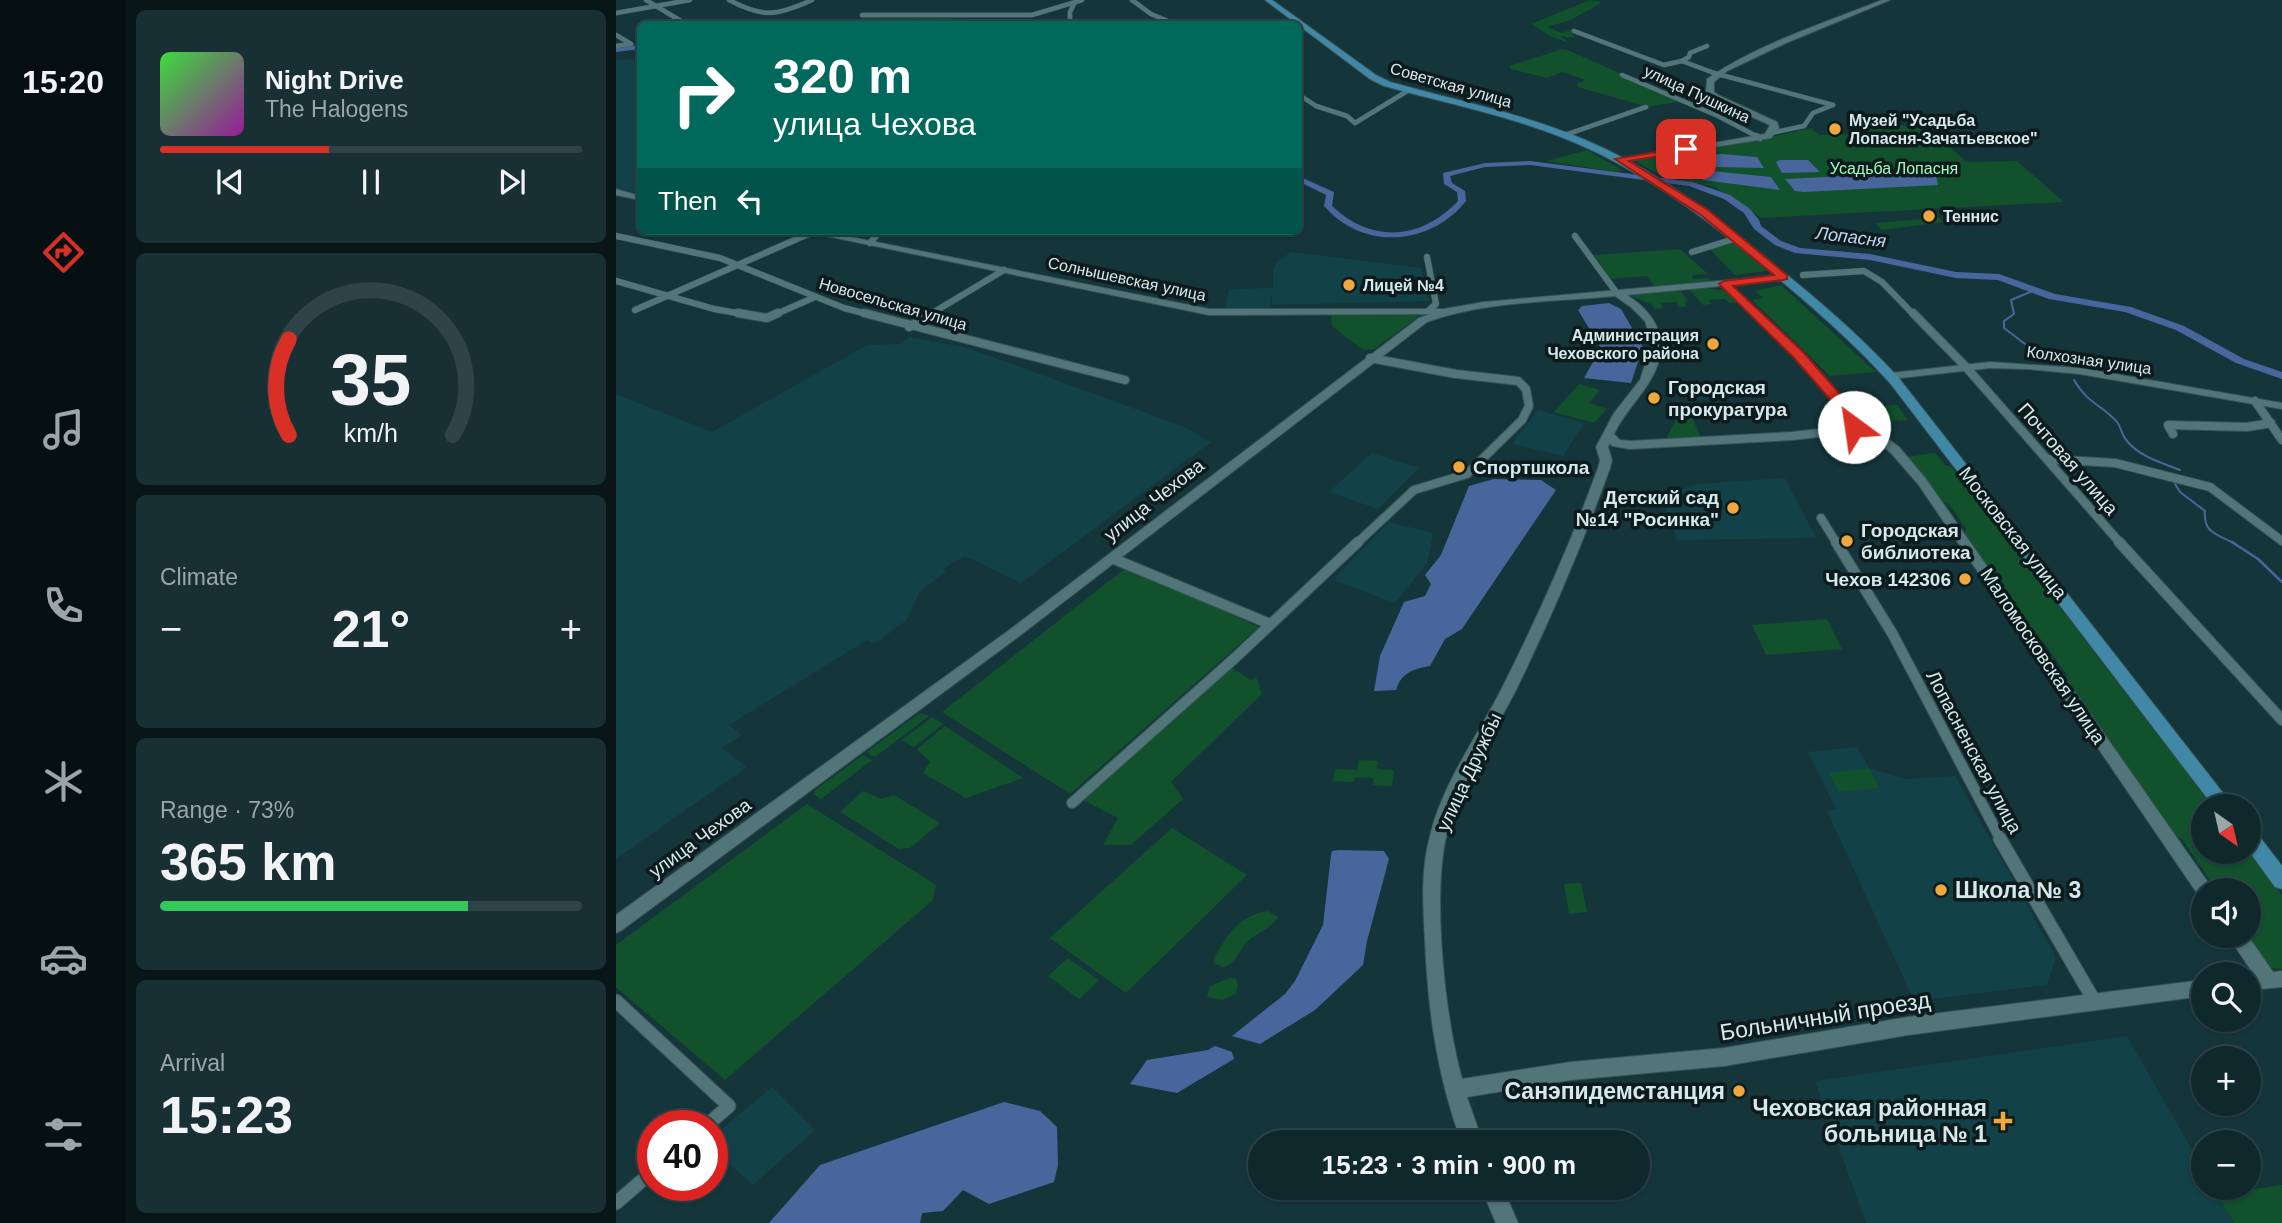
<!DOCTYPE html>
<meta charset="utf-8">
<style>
:root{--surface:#0f282c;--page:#183034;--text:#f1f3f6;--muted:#9ba6a9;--line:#2f4448;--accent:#d93025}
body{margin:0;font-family:Arial,sans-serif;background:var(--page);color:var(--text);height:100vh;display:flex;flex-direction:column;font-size:26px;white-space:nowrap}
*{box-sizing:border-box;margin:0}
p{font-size:23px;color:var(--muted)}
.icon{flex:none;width:38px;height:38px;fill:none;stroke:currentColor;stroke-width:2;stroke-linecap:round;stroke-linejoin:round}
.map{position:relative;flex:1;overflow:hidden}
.side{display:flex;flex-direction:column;gap:10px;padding:10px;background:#081618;width:490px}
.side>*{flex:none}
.top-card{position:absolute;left:21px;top:21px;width:665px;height:214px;border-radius:10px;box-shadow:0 2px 5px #0004,0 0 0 2px var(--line);background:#00695c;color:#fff;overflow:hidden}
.needle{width:46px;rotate:146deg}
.controls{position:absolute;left:1575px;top:794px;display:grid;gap:14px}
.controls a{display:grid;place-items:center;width:70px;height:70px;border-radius:50%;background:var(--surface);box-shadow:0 2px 5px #0004,0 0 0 2px var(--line);font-size:35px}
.speed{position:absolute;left:21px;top:1110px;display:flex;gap:14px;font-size:35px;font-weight:700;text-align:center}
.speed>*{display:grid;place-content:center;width:91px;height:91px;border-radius:50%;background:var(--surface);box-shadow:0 2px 5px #0004,0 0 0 2px var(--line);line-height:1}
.speed .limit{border:10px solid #d22;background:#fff;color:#111}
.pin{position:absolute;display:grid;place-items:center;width:60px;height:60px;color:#fff;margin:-30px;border-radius:14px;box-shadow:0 4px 10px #0006}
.me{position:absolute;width:77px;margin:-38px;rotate:329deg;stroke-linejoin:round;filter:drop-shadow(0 0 5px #0008)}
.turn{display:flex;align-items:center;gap:24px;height:147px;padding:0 21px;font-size:32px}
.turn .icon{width:91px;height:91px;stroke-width:2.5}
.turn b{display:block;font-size:49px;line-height:60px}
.then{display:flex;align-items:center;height:66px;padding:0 21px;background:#0003;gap:14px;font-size:26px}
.big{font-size:52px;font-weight:700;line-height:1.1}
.side .widget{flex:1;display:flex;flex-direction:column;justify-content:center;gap:10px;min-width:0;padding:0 24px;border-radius:10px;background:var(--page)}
.side .dial{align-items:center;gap:0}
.dial svg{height:182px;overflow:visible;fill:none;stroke:var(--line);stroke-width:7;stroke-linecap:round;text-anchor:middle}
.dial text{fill:var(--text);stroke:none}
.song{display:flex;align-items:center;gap:21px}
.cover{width:84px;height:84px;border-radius:10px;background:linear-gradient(135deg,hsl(120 70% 55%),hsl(300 70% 35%))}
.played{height:7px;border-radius:4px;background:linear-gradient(90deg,var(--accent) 40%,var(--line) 40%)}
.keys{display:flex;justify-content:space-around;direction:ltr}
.heat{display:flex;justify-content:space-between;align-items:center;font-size:38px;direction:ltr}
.charge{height:10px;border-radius:5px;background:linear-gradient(90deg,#34c759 73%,var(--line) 0)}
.trip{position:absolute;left:632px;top:1130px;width:402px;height:70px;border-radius:35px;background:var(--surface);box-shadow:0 2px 5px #0004,0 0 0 2px var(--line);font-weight:700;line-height:70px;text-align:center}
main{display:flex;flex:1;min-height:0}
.menu{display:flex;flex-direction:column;width:126px;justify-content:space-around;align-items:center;background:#061012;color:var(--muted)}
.menu .icon{width:49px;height:49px}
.menu .selected{color:var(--accent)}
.menu b{font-size:32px;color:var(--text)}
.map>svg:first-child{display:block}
</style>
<main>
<nav class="menu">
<b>15:20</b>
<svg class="icon selected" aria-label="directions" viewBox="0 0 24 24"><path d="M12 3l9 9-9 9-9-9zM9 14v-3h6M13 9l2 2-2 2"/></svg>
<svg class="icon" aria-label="music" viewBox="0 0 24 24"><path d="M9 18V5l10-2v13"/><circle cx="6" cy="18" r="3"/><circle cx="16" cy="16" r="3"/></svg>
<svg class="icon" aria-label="phone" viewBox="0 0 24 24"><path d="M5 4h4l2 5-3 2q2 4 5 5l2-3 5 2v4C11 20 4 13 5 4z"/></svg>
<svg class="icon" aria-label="climate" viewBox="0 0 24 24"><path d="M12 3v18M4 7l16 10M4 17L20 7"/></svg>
<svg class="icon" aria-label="car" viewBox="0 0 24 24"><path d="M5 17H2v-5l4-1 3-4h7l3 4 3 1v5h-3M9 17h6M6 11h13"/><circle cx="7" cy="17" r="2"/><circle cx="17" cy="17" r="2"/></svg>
<svg class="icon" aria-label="filters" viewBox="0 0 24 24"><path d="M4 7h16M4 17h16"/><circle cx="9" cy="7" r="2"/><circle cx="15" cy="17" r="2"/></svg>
</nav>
<section class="side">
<div class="widget">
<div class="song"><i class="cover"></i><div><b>Night Drive</b><p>The Halogens</p></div></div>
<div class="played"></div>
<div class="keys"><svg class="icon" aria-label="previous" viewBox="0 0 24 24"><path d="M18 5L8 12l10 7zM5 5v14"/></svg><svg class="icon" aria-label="pause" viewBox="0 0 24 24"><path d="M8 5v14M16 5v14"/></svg><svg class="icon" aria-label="next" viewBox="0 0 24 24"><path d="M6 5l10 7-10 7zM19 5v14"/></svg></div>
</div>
<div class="widget dial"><svg viewBox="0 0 100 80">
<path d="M14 69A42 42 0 1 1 86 69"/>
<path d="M14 69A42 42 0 0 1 14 27" stroke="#d93025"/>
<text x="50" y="56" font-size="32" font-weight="700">35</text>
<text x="50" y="72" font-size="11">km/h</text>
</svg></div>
<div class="widget"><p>Climate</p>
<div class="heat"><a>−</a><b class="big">21°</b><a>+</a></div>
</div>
<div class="widget"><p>Range · 73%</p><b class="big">365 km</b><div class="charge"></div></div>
<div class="widget"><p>Arrival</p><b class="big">15:23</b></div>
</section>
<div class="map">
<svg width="1666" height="1223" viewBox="0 0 1666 1223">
<rect width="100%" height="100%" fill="#14363b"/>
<g fill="#124147">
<polygon points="24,59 24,193 0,188 0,60"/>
<polygon points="675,252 805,268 813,301 656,305 656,292 654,308 609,308 613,289 657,288 657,269 661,262"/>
<polygon points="294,337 352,348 566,426 595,442 405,583 349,556 327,569 330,572 304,591 291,620 258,644 251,640 113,725 126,735 105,748 131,767 0,859 0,394 96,432 251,345 285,344"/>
<polygon points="1067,388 1104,388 1135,391 1137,395 1073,401"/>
<polygon points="922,410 968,423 947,456 896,444"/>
<polygon points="756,453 803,468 762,509 713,492"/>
<polygon points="1169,478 1200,538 1061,540 1045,497 1081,484"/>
<polygon points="773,522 817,533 811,563 779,603 717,580"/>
<polygon points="1241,747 1253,768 1290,779 1339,776 1440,957 1431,985 1298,1001 1211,811 1220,809 1192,752"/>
<polygon points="1511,1036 1587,1169 1587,1188 1598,1188 1618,1223 1250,1223 1199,1081"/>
<polygon points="156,1087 199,1130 137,1185 113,1163 96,1177 96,1137"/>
</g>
<g fill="#11512c">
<polygon points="974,0 986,2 955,20 931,27 946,33 954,30 959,38 944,36 954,43 938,38 915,24"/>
<polygon points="252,17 354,19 401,24 229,24 230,22"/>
<polygon points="946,49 952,50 1065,101 1031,107 962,87 960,84 970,80 946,72 931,78 895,69 894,66"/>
<polygon points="1308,125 1351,162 1401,161 1448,202 1145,218 1099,187 1042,174 1021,162 1024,157 1054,153 1062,158 1090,154 1086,148 1146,139 1195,128 1203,135 1243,134 1241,127"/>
<polygon points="971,150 1006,170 1000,172 931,161"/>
<polygon points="1318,213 1328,222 1266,230 1259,223 1307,219 1304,214"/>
<polygon points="1119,243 1151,271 1119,275 1093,248"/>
<polygon points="1064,249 1092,274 1076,275 1077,279 1093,278 1095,281 1038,286 1031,276 994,279 978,255"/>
<polygon points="1165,285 1260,372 1214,376 1136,300 1147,298 1139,291"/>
<polygon points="1090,288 1111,291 1123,302 1113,303 1109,299 1093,300 1095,304 1087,305 1073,289"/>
<polygon points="1064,290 1072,301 1069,302 1071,306 1063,307 1060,302 1044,303 1047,308 1039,309 1035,304 1015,296"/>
<polygon points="797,312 802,317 758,349 747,350 716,326 715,313"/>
<polygon points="963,384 984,390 973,403 991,409 978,423 938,412"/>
<polygon points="1281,405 1292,420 1253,422 1240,408"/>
<polygon points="1071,407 1085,437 1050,439 1066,408"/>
<polygon points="1319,453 1330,466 1335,466 1597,807 1587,807 1587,852 1632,852 1666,895 1666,969 1653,968 1627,936 1633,936 1633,891 1601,891 1566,839 1556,835 1448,679 1451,675 1426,640 1418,637 1349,534 1350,529 1334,505 1325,501 1290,457"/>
<polygon points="511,567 643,627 454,794 326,712"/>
<polygon points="1211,619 1226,649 1150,655 1136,625"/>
<polygon points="616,668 635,680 640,677 646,694 555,782 567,799 515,845 487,845 502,818 467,800"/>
<polygon points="304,713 313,716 259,757 250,752"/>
<polygon points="316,717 327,724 298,747 286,740"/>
<polygon points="329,726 407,778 350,798 307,773 314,762 301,749"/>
<polygon points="247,755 256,760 205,799 198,795 199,790"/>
<polygon points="743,760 762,761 761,769 778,770 776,786 757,785 758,778 739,777 738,782 717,781 719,769 741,770"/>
<polygon points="1253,768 1263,788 1223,792 1213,773"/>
<polygon points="247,791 266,799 278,795 324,823 294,848 283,849 224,812"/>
<polygon points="191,804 320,885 317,900 109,1080 0,987 0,945"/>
<polygon points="556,828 631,875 510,993 434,938"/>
<polygon points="965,883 971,912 953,914 948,884"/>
<path d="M652 911 662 917C654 930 641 932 631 942 621 952 622 962 608 967L599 964 597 960C611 936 621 916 652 911Z"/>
<polygon points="452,958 483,980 463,999 432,976"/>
<polygon points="614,978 620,979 622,986 620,994 606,1000 591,997 594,986"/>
<polygon points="1666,1185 1666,1223 1618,1223 1601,1194"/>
</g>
<g fill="#48669c">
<polygon points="1105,154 1141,157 1148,168 1102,167 1085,162 1096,159 1096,155"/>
<polygon points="1164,160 1192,160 1204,172 1166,173 1160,162"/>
<polygon points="1086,170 1155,177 1164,190 1087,180"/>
<polygon points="1314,172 1320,175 1322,185 1188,192 1179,191 1169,179"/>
<polygon points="993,303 1005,309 1027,347 1015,383 968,378 985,348 962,310 966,306"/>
<path d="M878 479 925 480 940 490 846 629 829 639 814 666C797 669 786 672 780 690L758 691 764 656 788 602 809 596 815 584 809 575 825 555 853 486Z"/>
<polygon points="723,850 768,851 773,859 751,941 747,965 699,1010 644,1044 616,1036 669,994 679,981 707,925 715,855 716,851"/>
<polygon points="599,1046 616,1052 618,1059 561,1093 514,1084 531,1060 592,1050"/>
<polygon points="388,1102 424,1111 441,1127 442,1165 438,1182 373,1204 347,1190 327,1211 306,1213 304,1223 153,1223 204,1165"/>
</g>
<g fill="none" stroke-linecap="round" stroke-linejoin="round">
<g stroke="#48669c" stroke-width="2">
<polyline points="1419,290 1395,300 1398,314 1388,321 1388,328 1409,344 1449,366"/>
<path d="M1458 380C1473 405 1485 404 1501 422 1505 427 1506 436 1511 441 1524 457 1546 463 1564 470"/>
<path d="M1559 484 1564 492 1589 511C1587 534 1602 534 1619 544"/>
</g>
<polyline stroke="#48669c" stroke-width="2.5" points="1616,542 1642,559 1666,582"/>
<g fill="#48669c" fill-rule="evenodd">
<polygon points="254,22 353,22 356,24 251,24"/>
<polygon points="24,45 24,49 0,52 0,48"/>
<path d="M914 161 1077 182 1114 195 1134 209 1143 220 1145 226 1165 241 1184 248 1254 254 1340 272 1383 274 1439 294 1515 307 1568 326 1628 359 1666 372V379L1620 363 1560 330 1509 312 1433 299 1382 280 1340 278 1254 260 1179 253 1159 245 1138 229 1128 213 1108 199 1073 186 914 165 869 167 834 176 836 183 849 191 850 201C814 246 747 251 708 206L710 195 682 181V176L718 192 716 206C756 244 805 240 842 201L841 192 828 184 827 173 869 163Z"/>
</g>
<g stroke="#375256" stroke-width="5">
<g id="street-far4">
<polyline points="30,0 70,24"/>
<path d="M113 0C147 18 161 16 196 0"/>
<polyline points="516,0 535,14 559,24"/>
<polyline points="0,13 74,0"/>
<polyline points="246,15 416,15 466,0"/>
<polyline points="454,24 454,12 459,2"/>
<polyline points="958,31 1048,65 1066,61 1098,73 1217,105"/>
<polyline points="0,35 15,44"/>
<polyline points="0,46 15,44"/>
<polyline points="1066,61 1073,57 1074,53 1091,46"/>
<polyline points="1006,75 1102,116 1144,138"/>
<polyline points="682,94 700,106 731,116 739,123 793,90"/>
<polyline points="1155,133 1188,126 1197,113 1217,105"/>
<polyline points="949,135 1030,107"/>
</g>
</g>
<g stroke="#375256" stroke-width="7">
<g id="street-far3">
<polyline points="1140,136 1144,138"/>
<polyline points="0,236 104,258 228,308 255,315"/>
<polyline points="959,236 1000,292"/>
<polyline points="254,243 264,231"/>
<polyline points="1076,252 1121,238"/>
<polyline points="811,257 820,304 813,310"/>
<polyline points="1187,275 1248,271 1266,282 1298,315"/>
<polyline points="0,281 98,309 132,315"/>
<polyline points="19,310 197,232"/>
<polyline points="158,315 199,297"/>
<polyline points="313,315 388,270"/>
</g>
</g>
<g stroke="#375256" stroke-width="10">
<g id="street-far2">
<polyline points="122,313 151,318 162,313"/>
<polyline points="248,313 509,380"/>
<polyline points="1297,313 1350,367 1505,544"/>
<polyline points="293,327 316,313"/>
<polyline points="1639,401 1666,440"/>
<polyline points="1557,434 1552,425 1631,427 1655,423"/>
<polyline points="1432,459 1499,463 1594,487 1666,541"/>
<polyline points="1205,518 1221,544"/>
<polyline points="740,544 798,490 851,474 906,420 913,406 910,389 902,381 840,374 754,358"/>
</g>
</g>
<g stroke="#375256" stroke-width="12">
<g id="street-far1">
<polyline points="1220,542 1276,633 1385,840"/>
<polyline points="1503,542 1666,720"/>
<polyline points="498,559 654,624"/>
<polyline points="456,803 620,657 742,542"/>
</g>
</g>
<g stroke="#375256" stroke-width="15">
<g id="street">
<polyline points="1384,839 1479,1002"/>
<polyline points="0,1001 113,1106 91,1125"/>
<polyline points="0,1203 37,1171"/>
</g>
</g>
<g stroke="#375256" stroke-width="2">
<g id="secondary">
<path d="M1266 0H1274L1170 43 1111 71 1098 82V92L1102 95 1161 122 1163 128 1155 138 1004 162 1000 160 1149 134 1154 125 1096 99 1090 92 1091 79C1141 44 1209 23 1266 0Z"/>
<polygon points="0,189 24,196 24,200 0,195"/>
<path d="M186 231H205L593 309H828L868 302 1170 275 1172 277 1167 280 1115 285 1188 354 1243 417 1283 447 1310 479 1598 891H1587V898L1583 896 1302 484 1275 453 1249 432 1176 440 1014 449 996 446 994 443 992 447 996 460 994 468C967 543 936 616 901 688 876 738 840 786 829 842 817 905 829 1016 846 1079L955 1062 1108 1048 1292 1017 1587 980V996L1292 1035 1108 1066 955 1080 851 1097 867 1143H846C821 1077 812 1010 809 940 807 907 805 872 813 840 825 786 859 740 884 692 921 619 954 545 982 468L984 460 980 447 998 413 1024 380 1034 349V338L1029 321 1016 308 999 296C937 302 869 301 811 322L402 637 6 930 0 933V915L392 631 803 318 814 314 593 315ZM1105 286 1180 358 1239 425 1176 432 1014 441 1004 440 998 434C1007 415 1021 401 1032 384 1056 347 1045 317 1011 295Z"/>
<polygon points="1374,362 1464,368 1666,403 1666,409 1464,374 1412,369 1374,368 1275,379 1270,376 1275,373"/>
<polygon points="1612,936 1632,936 1657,972 1666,971 1666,987 1633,990 1633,975 1630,975 1637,973"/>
<polygon points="865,1188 887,1188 902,1223 880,1223"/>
</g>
</g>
<g stroke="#375256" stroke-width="2">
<g id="primary">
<path d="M649 0H656L760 75 774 82C838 100 905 113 967 139 1039 169 1102 217 1161 267 1204 301 1245 337 1282 377L1618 807H1598L1274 383C1238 343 1198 308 1157 274 1097 224 1034 175 962 144 900 117 833 104 768 86L754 79Z"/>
<polygon points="1633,830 1640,832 1666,866 1666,889 1659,887 1633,851"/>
</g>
</g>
<use href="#street-far4" stroke="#52757a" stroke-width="4.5"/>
<use href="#street-far3" stroke="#52757a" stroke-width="6"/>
<use href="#street-far2" stroke="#52757a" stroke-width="8"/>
<use href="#street-far1" stroke="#52757a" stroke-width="10"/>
<use href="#street" stroke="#52757a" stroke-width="13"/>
<use href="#secondary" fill="#52757a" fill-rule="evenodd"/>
<use href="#primary" fill="#4088a6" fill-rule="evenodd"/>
</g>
<polygon fill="#d93025" stroke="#8d1f18" stroke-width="2" points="1070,147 1073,148 1073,151 1013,161 1092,210 1171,275 1171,279 1167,280 1117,286 1188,353 1244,417 1246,419 1243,429 1233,429 1232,420 1179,359 1103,284 1108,281 1158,275 1085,215 999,159"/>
<g fill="#efa73e" stroke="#0d1b1d" stroke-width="2.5">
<circle cx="1219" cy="129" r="7"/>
<circle cx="1313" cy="216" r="7"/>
<circle cx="733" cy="285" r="7"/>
<circle cx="1097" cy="344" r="7"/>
<circle cx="1038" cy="398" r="7"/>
<circle cx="843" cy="467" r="7"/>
<circle cx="1117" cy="508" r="7"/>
<circle cx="1231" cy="541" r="7"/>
<circle cx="1349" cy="579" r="7"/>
<circle cx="1325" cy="890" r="7"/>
<circle cx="1123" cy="1091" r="7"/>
<path d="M1383.5 1110.5h7v7h7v7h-7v7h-7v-7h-7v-7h7z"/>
</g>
<g text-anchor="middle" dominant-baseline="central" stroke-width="7" stroke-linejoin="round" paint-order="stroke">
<g font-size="16" fill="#d5e8eb" stroke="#0d1b1d">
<text transform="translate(835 85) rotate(16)">Советская улица</text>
<text transform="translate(1081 94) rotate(25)">улица Пушкина</text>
<text transform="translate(511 279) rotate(12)">Солнышевская улица</text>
<text transform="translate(277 304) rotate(16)">Новосельская улица</text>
<text transform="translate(1473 360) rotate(8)">Колхозная улица</text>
</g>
<g font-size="16" font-weight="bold" fill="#d5e8eb" stroke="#0d1b1d" text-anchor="start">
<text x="1233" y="120">Музей "Усадьба<tspan x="1233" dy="18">Лопасня-Зачатьевское"</tspan></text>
<text x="1327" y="216">Теннис</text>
<text x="747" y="285">Лицей №4</text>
<text x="1083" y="335" text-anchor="end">Администрация<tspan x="1083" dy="18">Чеховского района</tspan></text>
</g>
<g font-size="16" fill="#9ffbbc" stroke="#0d1b1d">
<text x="1278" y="168">Усадьба Лопасня</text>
</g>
<g font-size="18" font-style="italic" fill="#c1d4f4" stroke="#0d1b1d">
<text transform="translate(1235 237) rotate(7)">Лопасня</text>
</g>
<g font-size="19" font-weight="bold" fill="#d5e8eb" stroke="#0d1b1d" text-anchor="start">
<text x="1052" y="387">Городская<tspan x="1052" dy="22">прокуратура</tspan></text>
<text x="857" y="467">Спортшкола</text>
<text x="1103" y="497" text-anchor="end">Детский сад<tspan x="1103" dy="22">№14 "Росинка"</tspan></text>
<text x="1245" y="530">Городская<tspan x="1245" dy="22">библиотека</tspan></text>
<text x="1335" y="579" text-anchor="end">Чехов 142306</text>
</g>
<g font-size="19" fill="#d5e8eb" stroke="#0d1b1d">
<text transform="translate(1452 459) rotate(49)">Почтовая улица</text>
<text transform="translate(538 500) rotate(-38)">улица Чехова</text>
<text transform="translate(1397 533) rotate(52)">Московская улица</text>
<text transform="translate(1427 656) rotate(56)">Маломосковская улица</text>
<text transform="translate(1358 752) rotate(62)">Лопасненская улица</text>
<text transform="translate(853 772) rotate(-65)">улица Дружбы</text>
<text transform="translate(84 838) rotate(-36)">улица Чехова</text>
</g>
<g font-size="23" font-weight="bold" fill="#d5e8eb" stroke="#0d1b1d" text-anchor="end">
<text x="1339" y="890" text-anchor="start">Школа № 3</text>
<text x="1109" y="1091">Санэпидемстанция</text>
<text x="1371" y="1108">Чеховская районная<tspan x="1371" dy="26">больница № 1</tspan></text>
</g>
<g font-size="23" fill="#d5e8eb" stroke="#0d1b1d">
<text transform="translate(1209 1016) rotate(-9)">Больничный проезд</text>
</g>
</g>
</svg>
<div class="controls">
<a><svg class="needle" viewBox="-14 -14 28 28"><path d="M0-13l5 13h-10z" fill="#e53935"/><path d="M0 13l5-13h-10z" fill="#9ba6a9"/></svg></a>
<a><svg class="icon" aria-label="sound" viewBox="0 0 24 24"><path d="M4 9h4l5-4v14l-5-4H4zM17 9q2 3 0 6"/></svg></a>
<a><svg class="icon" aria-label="search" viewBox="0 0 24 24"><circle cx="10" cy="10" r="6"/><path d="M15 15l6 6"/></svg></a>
<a>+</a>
<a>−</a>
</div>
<div class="speed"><div class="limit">40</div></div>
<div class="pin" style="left:1070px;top:149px;background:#d93025"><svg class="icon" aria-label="arrive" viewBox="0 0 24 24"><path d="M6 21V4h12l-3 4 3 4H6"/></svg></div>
<svg class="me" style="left:1238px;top:427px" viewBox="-20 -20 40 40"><circle r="19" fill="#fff"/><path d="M0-13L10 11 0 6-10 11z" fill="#d93025"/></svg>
<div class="trip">15:23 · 3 min · 900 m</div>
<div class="top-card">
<div class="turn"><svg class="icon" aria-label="right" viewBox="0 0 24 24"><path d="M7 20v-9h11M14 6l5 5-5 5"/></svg><div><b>320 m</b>улица Чехова</div></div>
<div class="then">Then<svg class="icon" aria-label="left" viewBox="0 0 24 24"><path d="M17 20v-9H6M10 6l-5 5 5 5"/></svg></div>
</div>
</div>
</main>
